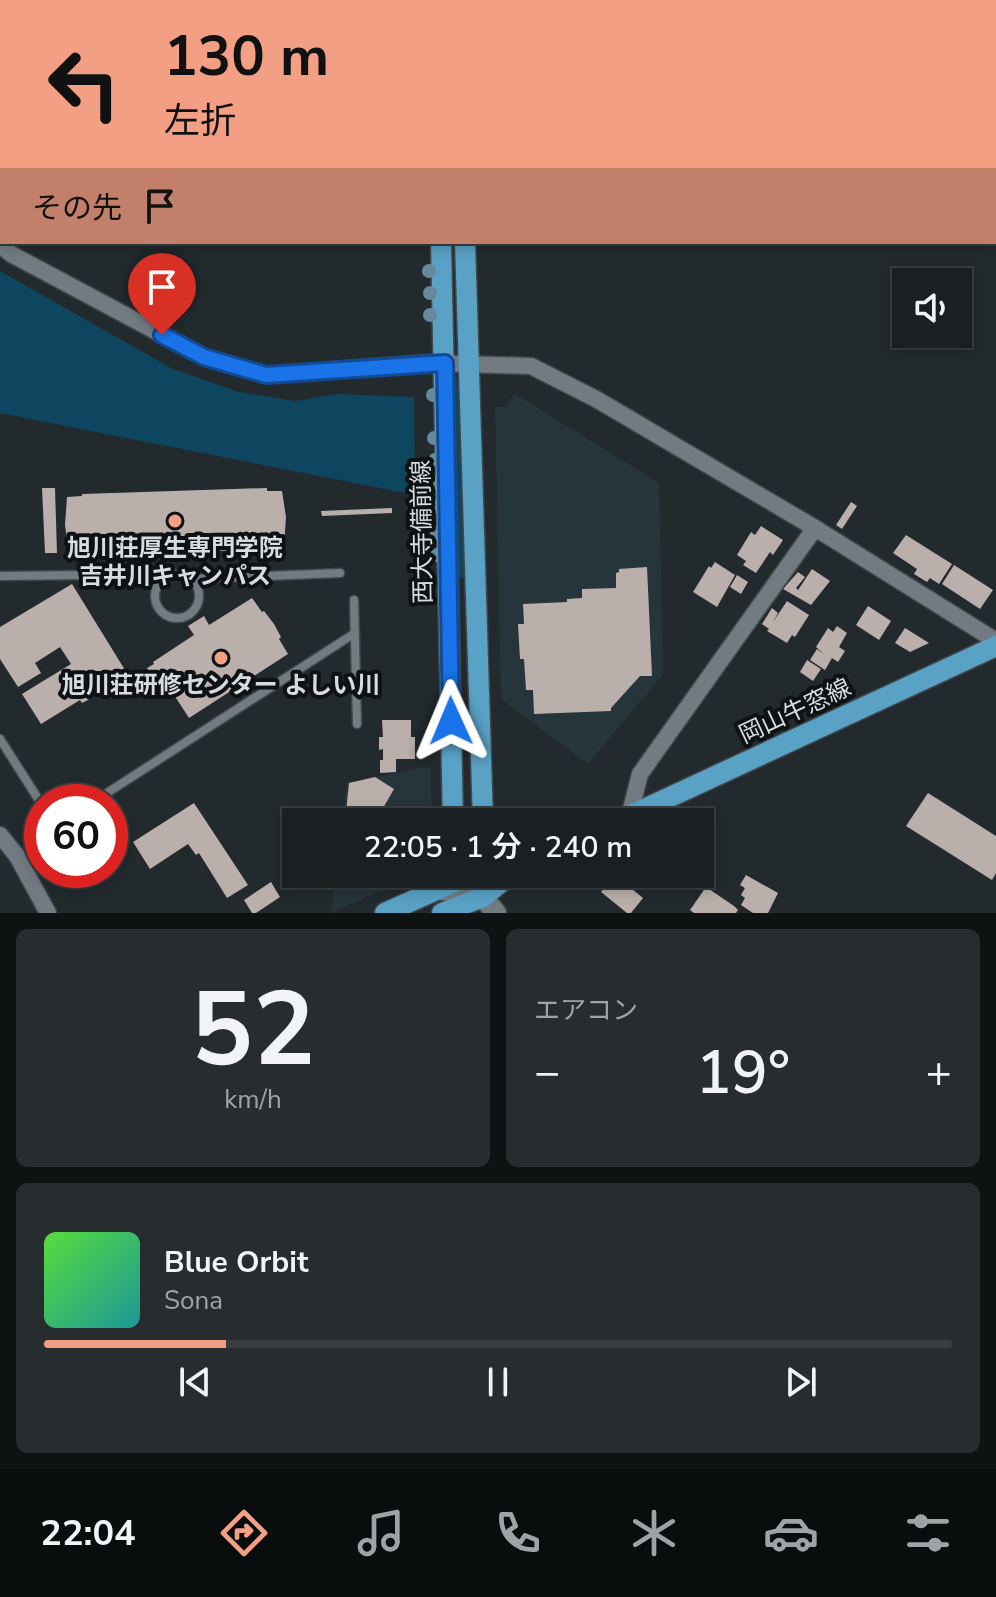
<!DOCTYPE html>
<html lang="ja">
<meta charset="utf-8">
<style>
:root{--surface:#1a2022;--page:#272d2f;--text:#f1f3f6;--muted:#9fa3a5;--line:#383e40;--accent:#f39f84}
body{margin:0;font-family:"Nunito Sans","Noto Sans JP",sans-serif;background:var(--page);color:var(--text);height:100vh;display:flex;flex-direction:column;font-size:30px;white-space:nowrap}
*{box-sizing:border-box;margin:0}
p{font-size:26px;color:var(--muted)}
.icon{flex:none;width:44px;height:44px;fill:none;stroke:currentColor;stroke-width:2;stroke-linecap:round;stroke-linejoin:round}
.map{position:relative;height:913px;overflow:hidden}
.side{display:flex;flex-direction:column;gap:16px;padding:16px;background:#0e1213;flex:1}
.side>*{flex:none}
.banner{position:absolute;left:0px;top:0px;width:996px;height:244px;box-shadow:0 4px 12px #0003,0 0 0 2px var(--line);background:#f39f84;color:#111;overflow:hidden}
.buttons{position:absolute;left:892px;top:268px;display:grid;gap:16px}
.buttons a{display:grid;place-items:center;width:80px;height:80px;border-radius:0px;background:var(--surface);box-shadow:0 4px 12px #0003,0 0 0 2px var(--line);font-size:40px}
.speed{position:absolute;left:24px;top:784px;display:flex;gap:16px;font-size:40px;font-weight:700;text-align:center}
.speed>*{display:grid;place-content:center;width:104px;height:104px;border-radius:50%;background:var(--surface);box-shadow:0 4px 12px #0003,0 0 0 2px var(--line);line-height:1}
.speed .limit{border:12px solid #d22;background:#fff;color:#111}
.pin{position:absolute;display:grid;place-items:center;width:68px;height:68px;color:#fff;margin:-82px -34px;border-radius:50% 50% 50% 0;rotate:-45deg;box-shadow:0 0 8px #0007}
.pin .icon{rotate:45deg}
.me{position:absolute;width:88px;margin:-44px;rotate:359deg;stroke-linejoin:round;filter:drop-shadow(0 0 6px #0008)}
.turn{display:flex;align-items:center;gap:28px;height:168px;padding:0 32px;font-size:36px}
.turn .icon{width:104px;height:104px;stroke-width:2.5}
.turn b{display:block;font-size:56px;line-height:68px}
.then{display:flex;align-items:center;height:76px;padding:0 32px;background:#0003;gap:16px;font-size:30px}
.big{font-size:60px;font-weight:600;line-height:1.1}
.side .tile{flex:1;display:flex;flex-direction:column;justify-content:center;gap:12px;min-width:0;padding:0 28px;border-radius:12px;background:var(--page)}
.side .dial{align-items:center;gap:0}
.dial b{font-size:104px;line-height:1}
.song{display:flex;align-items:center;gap:24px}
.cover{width:96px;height:96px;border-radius:12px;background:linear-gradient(135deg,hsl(110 70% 55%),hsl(180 70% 35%))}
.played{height:8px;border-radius:4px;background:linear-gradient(90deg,var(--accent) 20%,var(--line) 20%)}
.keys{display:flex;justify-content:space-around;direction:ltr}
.heat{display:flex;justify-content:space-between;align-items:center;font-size:44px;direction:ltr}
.side .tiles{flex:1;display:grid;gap:16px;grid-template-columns:1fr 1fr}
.tile:last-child{grid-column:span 2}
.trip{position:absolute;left:282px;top:808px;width:432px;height:80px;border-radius:0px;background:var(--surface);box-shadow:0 4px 12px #0003,0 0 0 2px var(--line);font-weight:600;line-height:80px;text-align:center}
.tab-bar{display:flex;height:128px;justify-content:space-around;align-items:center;background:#0a0d0e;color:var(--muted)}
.tab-bar .icon{width:56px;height:56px}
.tab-bar .current{color:var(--accent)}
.tab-bar b{font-size:36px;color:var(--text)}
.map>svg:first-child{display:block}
</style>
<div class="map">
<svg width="996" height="913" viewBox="0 0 996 913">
<rect width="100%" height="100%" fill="#222a2e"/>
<g fill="#26343c">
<polygon points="514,393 659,483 663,675 588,764 501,699 495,407 507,406"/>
<polygon points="431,766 432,822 342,822 347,783"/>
<polygon points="336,874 414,874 412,877 331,913"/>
</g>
<g fill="#0e465f">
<polygon points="0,271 171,368 238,392 296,401 336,394 414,397 415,495 0,413"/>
<polygon points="457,377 461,382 464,579 457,576 453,383"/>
</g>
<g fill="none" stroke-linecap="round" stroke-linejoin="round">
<g stroke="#4a859e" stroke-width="6">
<polyline points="907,0 909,2"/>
<polyline points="994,65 996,66"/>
</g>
</g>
<g fill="#baafab">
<polygon points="42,488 55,488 57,553 45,553"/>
<polygon points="267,488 267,491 282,491 286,517 284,545 269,546 269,549 185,552 186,557 168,557 167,552 84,555 84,552 69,553 65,525 67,497 82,496 82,494"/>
<polygon points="851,502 857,506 842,529 836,525"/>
<polygon points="392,508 392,513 322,516 321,511"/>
<polygon points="761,526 783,540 773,555 770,552 756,573 743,565 746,561 737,555 751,532 755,535"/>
<polygon points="906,535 952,564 939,584 930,578 927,582 914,574 917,569 893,553"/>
<polygon points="715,562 735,575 717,607 693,592 709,566 711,568"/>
<polygon points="954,565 993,590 980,609 942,584"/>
<polygon points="647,567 652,676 640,676 611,708 611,711 534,714 533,690 526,690 524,659 520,659 518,624 524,624 523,604 567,602 567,599 582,598 582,589 616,588 616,573 619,572 619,569"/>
<polygon points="812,569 830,581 811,605 783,589 798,572 805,577 796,588 798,590"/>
<polygon points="737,575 748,582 741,594 730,587"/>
<polygon points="72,584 125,670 87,694 90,699 82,703 80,700 41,724 22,694 71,664 60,647 35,663 41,673 18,687 0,659 0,627"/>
<polygon points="252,598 262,612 264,611 274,624 281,637 279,639 288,654 189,718 167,684 162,682 158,684 147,668 154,664 153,662 194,635 188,626 204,616 209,625"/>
<polygon points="787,601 809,615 795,637 792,635 787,643 767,631 769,629 762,624 772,608 778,613 773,622"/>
<polygon points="868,606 891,621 879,640 856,625"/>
<polygon points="837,626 847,633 839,647 845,651 838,662 832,658 825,670 810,660 817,649 825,655 816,647 828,628 833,632"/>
<polygon points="905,628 929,643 910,652 895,643"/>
<polygon points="807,660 821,669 813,681 800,672"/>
<polygon points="382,720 411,720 411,737 415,737 415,759 396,759 396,772 380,773 380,760 383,760 383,749 379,750 379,737 383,737"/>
<polygon points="375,777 394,789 375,822 345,822 349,783"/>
<polygon points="928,793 996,836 996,873 992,880 906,826"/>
<polygon points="194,803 248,885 227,898 199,853 196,855 188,844 150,869 133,842"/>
<polygon points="615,875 643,898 631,913 627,913 601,892"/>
<polygon points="746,875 778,893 768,913 753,913 741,905 745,898 741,895 745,888 740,885"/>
<polygon points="271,882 280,897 256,913 252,913 244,900"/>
<polygon points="706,887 734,906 738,910 736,913 694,913 690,910"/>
</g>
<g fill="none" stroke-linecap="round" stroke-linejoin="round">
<g stroke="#40474a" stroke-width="11">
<g id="service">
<circle cx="177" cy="596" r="22"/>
<polyline points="0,576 170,574"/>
<polyline points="191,579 340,573"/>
<polyline points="354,600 357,724"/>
<polyline points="0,739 42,805"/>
<polyline points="93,802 355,633"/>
</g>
</g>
<g stroke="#40474a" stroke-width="19">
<g id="minor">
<polyline points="0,245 11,254 204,357 266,375 428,363 531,366 596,399 815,528 996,641"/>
<polyline points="629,817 640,774 815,528"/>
<polyline points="0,835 17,856 48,913"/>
</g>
</g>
<g stroke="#40474a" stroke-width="23">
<g id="tertiary">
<polyline points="835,0 837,2"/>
<polyline points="994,105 996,106"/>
<polyline points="435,889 483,897 496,913"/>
</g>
</g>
<g stroke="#40474a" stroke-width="23">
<g id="primary">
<polyline points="432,0 432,2"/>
<polyline points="459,0 459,2"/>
<polyline points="441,242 453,822"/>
<polyline points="465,242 483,822"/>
<polyline points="616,822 996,646"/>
<polyline points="385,913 472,874"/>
<polyline points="442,913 483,897 511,874"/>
</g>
</g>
<use href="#service" stroke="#727b81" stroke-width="8"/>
<use href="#minor" stroke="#727b81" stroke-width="16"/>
<use href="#tertiary" stroke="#727b81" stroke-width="20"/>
<use href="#primary" stroke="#59a1c5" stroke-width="20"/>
</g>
<g fill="#67899c">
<circle cx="429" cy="271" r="7"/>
<circle cx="430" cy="293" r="7"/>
<circle cx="430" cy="315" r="7"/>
<circle cx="433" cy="395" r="7"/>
<circle cx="434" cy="438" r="7"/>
<circle cx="435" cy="460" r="7"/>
<circle cx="435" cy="483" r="7"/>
<circle cx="436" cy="506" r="7"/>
<circle cx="437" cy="533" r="7"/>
<circle cx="437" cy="555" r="7"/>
</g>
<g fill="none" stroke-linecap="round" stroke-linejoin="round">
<g stroke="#114b97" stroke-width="20">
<polyline id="route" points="162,335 204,357 266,375 445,363 451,721"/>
</g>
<use href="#route" stroke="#1a73e8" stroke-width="14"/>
</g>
<g fill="#f39f84" stroke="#0e1214" stroke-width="3">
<circle cx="175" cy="521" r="8"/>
<circle cx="221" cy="658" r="8"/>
</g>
<g text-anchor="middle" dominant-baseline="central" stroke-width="8" stroke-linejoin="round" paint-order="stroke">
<g font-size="24" fill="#d7dcdf" stroke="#0e1214">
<text transform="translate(422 532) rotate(-91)">西大寺備前線</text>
<text transform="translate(795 711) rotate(-25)">岡山牛窓線</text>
</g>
<g font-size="24" font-weight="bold" fill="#d7dcdf" stroke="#0e1214">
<text x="175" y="548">旭川荘厚生専門学院<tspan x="175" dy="28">吉井川キャンパス</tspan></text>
<text x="221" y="685">旭川荘研修センター よしい川</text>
</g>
</g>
</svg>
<div class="buttons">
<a><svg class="icon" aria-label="sound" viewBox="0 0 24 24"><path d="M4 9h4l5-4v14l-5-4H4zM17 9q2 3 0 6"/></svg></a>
</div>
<div class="speed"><div class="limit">60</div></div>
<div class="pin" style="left:162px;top:335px;background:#d93025"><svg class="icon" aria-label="arrive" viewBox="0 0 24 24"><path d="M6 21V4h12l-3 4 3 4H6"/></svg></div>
<svg class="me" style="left:451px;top:721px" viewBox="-20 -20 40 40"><path d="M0-17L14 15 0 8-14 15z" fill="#1a73e8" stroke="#fff" stroke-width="4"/></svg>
<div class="trip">22:05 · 1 分 · 240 m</div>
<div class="banner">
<div class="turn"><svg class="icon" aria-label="left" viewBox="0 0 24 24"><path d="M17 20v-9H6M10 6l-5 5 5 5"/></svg><div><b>130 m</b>左折</div></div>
<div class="then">その先<svg class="icon" aria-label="arrive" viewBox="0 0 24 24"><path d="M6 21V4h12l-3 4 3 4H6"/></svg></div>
</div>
</div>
<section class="side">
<div class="tiles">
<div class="tile dial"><b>52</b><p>km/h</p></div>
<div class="tile"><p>エアコン</p>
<div class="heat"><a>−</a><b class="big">19°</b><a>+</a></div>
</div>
<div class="tile">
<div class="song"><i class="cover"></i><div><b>Blue Orbit</b><p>Sona</p></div></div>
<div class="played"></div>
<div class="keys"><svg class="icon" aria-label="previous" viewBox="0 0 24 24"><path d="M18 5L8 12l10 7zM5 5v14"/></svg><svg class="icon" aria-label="pause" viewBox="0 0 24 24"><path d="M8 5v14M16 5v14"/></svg><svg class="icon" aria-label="next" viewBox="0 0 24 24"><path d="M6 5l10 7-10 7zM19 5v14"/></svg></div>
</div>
</div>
</section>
<nav class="tab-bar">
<b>22:04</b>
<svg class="icon current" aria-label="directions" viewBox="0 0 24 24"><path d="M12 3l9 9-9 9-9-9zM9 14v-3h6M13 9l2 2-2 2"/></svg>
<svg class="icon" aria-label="music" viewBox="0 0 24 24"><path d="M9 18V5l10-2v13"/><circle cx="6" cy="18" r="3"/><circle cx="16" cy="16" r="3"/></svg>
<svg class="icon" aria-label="phone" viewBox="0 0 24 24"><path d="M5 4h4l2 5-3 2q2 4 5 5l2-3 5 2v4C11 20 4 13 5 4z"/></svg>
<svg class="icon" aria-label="climate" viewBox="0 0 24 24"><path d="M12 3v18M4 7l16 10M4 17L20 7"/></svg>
<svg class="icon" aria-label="car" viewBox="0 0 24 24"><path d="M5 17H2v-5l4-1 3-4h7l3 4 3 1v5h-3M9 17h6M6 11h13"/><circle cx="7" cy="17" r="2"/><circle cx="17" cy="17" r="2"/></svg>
<svg class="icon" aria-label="filters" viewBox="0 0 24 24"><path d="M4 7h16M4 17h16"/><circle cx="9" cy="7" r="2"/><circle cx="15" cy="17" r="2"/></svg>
</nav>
